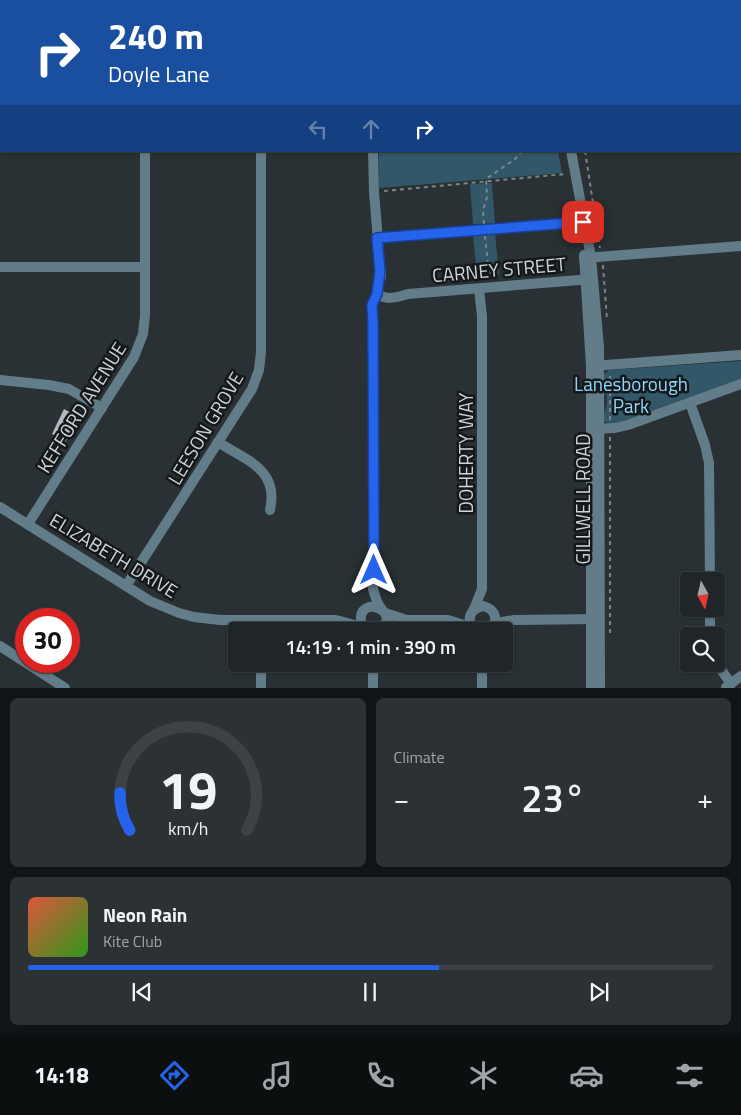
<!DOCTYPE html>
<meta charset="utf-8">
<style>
:root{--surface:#1f2528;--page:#2c3134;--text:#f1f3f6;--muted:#a1a5a8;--line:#3c4245;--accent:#2563eb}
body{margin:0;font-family:"Titillium Web",sans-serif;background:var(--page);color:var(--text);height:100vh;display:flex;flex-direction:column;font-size:19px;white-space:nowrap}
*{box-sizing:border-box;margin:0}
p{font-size:16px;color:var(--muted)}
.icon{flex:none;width:28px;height:28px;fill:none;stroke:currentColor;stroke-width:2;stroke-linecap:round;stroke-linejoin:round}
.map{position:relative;height:688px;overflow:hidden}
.details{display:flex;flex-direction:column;gap:10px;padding:10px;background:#111416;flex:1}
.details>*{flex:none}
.hud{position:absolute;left:0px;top:0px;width:741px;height:152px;box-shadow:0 1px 4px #0004,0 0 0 1px var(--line);background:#1a4fa0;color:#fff;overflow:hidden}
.needle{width:32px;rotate:172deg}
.controls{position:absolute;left:680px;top:572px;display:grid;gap:10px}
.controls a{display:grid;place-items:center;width:45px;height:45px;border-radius:5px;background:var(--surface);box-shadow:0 1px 4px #0004,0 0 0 1px var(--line);font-size:25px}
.speed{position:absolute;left:15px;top:608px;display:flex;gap:10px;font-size:25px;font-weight:700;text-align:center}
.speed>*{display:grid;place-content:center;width:65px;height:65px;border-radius:50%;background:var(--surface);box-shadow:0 1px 4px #0004,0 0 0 1px var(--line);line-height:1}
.speed .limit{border:8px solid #d22;background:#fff;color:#111}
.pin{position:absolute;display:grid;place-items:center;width:42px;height:42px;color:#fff;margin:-21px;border-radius:10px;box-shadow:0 2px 8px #0006}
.me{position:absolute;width:55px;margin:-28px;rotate:0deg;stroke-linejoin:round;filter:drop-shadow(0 0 4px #0008)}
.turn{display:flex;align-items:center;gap:18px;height:105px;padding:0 25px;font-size:22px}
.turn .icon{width:65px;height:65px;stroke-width:2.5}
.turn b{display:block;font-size:35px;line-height:42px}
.lanes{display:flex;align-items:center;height:48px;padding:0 25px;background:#0003;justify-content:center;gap:25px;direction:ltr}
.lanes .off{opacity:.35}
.big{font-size:38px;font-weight:600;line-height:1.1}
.details .tile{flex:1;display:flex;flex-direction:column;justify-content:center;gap:8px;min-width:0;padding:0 18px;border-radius:8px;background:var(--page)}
.details .dial{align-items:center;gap:0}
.dial svg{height:130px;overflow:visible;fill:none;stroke:var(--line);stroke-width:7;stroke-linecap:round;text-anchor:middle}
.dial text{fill:var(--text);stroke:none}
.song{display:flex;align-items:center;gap:15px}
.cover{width:60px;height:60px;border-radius:8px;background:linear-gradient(135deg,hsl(10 70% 55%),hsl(110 70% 35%))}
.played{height:5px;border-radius:2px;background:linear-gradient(90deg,var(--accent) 60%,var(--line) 60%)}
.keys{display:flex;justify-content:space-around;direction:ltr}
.heat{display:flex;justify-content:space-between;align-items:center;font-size:28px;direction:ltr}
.details .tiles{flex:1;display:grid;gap:10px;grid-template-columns:1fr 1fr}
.tile:last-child{grid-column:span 2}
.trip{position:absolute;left:228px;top:622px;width:285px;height:50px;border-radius:5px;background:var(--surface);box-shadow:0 1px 4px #0004,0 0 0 1px var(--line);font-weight:600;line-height:50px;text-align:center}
.tabs{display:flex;height:80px;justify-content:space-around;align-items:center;background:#0c0f10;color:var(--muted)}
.tabs .icon{width:35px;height:35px}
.tabs .current{color:var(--accent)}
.tabs b{font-size:22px;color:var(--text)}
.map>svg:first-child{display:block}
</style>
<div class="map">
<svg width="741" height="688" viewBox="0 0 741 688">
<rect width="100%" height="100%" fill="#293135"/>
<g fill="#315769">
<polygon points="379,151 558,151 562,173 379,188"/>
<polygon points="492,183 495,223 473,224 470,184"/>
<polygon points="495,233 499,274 477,276 473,235"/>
<path d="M741 361V380L621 424 607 423 604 421C603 412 607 409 607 401 607 392 603 385 602 376L609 370Z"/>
</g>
<polygon fill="#b2bbc1" points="64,409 80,418 65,442 52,434"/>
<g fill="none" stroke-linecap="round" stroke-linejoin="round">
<g stroke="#7e8588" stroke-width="2" stroke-dasharray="4 4" stroke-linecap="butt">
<polyline points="558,0 558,1"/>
<polyline points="585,151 600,248"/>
<polyline points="384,191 566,174"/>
<polyline points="484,224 483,211 487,197 486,179 515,159 522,151"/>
<polyline points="485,236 488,264 494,277"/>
<polyline points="603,265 607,320"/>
<polyline points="610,420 610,375"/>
<polyline points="610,437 610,635"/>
</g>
<polyline stroke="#627c89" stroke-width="5.5" points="377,238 583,222"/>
<g stroke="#627c89" stroke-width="10">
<polyline points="25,0 25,1"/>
<polyline points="740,26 741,26"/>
<polyline points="0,36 1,36"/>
<polyline points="740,136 741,136"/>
<polyline points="373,151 374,192 381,277"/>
<polyline points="584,258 741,246"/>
<polyline points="0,267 145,267"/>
<polyline points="380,271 377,294 372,305 373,323 373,589 377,602 382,610"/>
<path d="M377 294C387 301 397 297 408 294L592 279"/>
<polyline points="592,366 741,355"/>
<polyline points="0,380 49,385 69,389 102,408"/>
<polyline points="690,403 705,445 709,463 710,581"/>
<polyline points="592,429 615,428 628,425 741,384"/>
<path d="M218 442C247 461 279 469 270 510"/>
<polyline points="0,507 150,601 179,613 194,617 220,620 336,620 362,627"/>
<polyline points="28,524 134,357 143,334 145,315 145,151"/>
<polyline points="126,586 252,389 259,370 261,352 261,151"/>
<polyline points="474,609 482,589 482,316 479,289"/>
<polyline points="710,609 710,636"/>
<polyline points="385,613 407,620 448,620 473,628"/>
<polyline points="492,629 502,622 514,620 599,619"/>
<path d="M366 631 361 623C357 592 405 612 379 631"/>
<path d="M476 631 471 625C467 615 473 608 483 606 496 609 499 621 490 630"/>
<polyline points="0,646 65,688"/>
<polyline points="716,662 731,684"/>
<polyline points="373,664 373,688"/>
<polyline points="726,687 741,676"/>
<polyline points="261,688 261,664"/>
<polyline points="482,688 482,664"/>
</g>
<g stroke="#627c89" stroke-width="10">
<polyline points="546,0 546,1"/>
<polyline points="571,151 591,257 599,347 600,688"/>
<polyline points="584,255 591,366 591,688"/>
</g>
</g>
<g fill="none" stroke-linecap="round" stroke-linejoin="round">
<g stroke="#184099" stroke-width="12">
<polyline id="route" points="374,570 373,323 372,305 377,294 380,271 377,238 583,222"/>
</g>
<use href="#route" stroke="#2563eb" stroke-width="9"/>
</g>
<g text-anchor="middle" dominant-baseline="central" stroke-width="5" stroke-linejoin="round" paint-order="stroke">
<g font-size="19" fill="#cfd4d7" stroke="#15181a">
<text transform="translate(499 269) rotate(-5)">CARNEY STREET</text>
<text transform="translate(81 407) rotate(-58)">KEFFORD AVENUE</text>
<text transform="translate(205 428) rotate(-59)">LEESON GROVE</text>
<text transform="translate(465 453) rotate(-90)">DOHERTY WAY</text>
<text transform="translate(582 499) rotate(-90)">GILLWELL ROAD</text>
<text transform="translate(114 555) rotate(31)">ELIZABETH DRIVE</text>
</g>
<g font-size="19" fill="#8fd8fd" stroke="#15181a">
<text x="631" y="383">Lanesborough<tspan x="631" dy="22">Park</tspan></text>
</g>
</g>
</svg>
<div class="controls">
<a><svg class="needle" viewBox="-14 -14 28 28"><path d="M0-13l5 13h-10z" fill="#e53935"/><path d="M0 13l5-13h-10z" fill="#a1a5a8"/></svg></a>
<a><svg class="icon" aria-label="search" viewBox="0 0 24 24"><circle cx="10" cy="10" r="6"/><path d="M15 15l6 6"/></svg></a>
</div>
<div class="speed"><div class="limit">30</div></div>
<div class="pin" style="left:583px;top:222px;background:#d93025"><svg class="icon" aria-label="arrive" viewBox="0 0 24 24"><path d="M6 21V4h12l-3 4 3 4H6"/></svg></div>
<svg class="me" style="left:374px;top:570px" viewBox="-20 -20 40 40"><path d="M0-17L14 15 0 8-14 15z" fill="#2563eb" stroke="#fff" stroke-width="4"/></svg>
<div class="trip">14:19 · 1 min · 390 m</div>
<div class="hud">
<div class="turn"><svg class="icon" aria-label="right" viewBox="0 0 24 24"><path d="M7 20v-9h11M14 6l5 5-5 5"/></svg><div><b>240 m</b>Doyle Lane</div></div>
<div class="lanes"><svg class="icon off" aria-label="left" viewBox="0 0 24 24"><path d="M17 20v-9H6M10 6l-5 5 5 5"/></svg><svg class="icon off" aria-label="ahead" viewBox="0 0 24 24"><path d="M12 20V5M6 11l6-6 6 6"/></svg><svg class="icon" aria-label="right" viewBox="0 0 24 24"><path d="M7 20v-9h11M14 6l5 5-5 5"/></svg></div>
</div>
</div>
<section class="details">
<div class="tiles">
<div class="tile dial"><svg viewBox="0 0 100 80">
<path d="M14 69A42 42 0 1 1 86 69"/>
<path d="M14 69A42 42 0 0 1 8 46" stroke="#2563eb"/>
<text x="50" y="56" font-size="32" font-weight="700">19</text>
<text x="50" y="72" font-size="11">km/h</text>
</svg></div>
<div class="tile"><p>Climate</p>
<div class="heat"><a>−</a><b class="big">23°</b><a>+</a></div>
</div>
<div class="tile">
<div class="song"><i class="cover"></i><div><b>Neon Rain</b><p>Kite Club</p></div></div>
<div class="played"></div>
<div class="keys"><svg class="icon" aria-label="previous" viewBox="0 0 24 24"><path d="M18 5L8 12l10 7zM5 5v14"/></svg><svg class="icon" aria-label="pause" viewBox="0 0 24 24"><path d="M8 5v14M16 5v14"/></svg><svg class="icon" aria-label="next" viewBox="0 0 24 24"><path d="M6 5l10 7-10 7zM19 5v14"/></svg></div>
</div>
</div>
</section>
<nav class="tabs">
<b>14:18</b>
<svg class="icon current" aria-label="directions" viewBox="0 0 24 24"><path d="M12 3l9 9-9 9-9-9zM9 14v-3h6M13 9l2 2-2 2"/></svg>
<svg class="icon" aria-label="music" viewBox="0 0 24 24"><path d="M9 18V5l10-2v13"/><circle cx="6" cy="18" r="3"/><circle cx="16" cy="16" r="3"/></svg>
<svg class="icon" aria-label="phone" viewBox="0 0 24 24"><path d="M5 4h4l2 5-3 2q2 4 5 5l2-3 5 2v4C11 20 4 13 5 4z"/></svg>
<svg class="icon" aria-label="climate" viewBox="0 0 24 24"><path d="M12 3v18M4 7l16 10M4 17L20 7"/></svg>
<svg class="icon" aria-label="car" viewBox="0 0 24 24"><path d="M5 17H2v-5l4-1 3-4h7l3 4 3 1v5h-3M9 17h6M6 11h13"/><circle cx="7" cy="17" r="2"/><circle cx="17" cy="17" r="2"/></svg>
<svg class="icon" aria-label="filters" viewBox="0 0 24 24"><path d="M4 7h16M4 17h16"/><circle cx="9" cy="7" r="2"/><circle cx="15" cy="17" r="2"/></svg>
</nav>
